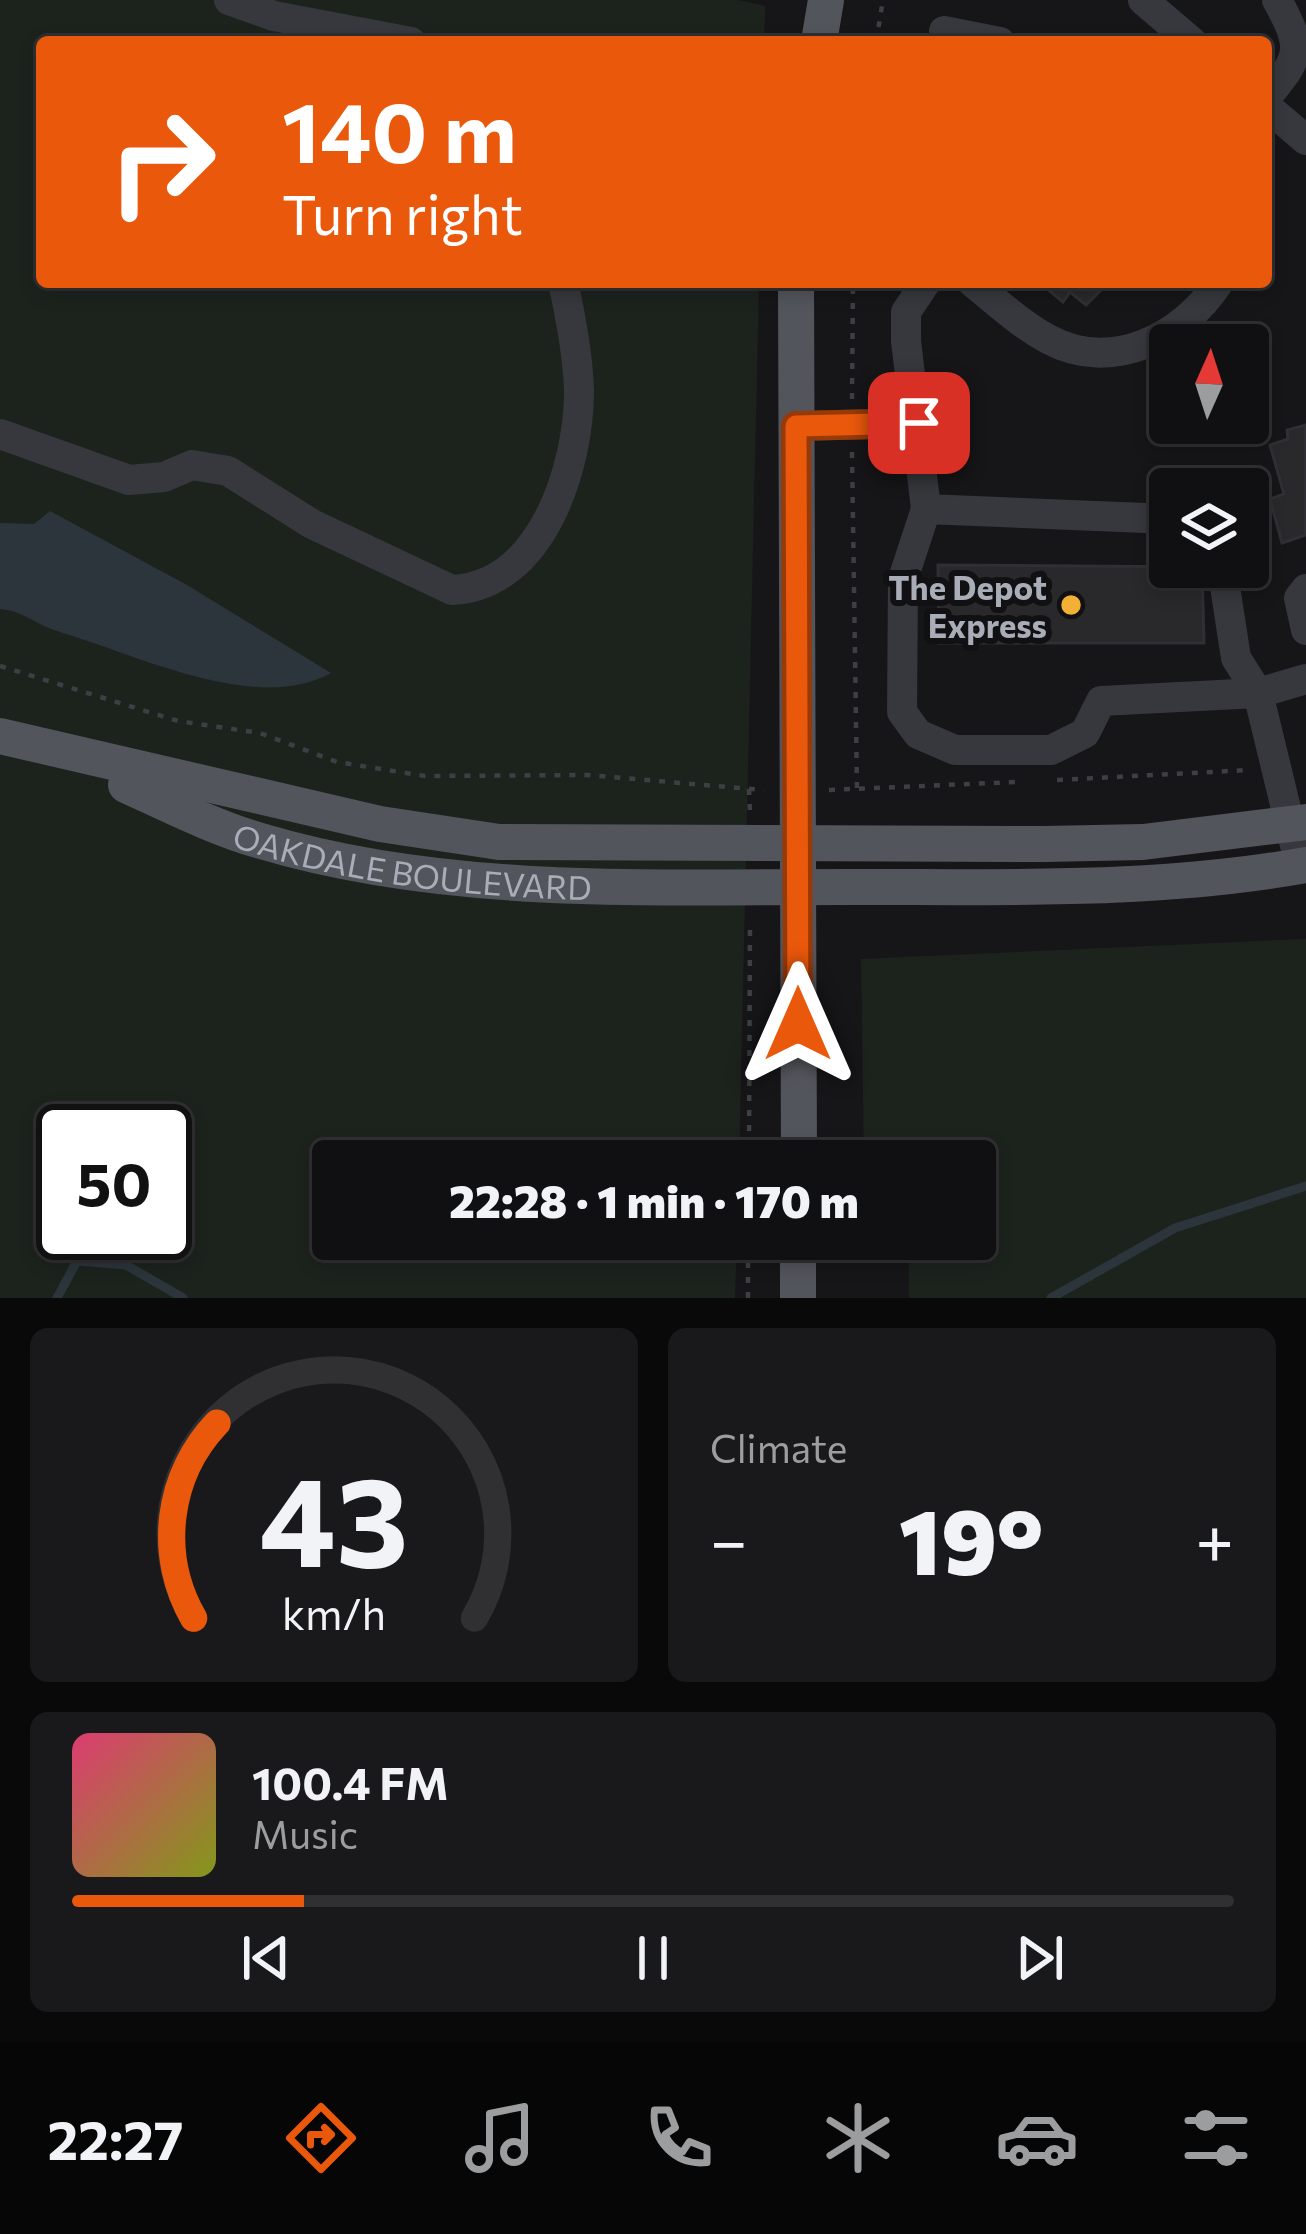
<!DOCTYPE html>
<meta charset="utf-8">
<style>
:root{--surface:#101012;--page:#19191b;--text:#f1f3f6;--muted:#9c9d9f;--line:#303032;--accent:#ea580c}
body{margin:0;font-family:Commissioner,sans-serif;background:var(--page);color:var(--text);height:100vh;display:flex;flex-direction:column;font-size:45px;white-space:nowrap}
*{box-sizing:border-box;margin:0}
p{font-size:39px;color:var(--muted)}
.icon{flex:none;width:66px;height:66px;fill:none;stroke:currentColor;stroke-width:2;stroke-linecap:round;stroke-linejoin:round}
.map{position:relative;height:1298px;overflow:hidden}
.side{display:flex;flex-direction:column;gap:30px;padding:30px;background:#09090a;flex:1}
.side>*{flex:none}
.banner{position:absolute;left:36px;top:36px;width:1236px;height:252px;border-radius:12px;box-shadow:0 6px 18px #0003,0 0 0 3px var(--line);background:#ea580c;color:#fff;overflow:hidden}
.needle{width:78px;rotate:3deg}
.controls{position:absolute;left:1149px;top:324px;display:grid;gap:24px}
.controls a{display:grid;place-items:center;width:120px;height:120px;border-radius:12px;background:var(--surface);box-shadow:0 6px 18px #0003,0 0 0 3px var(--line);font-size:60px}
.speed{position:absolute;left:36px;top:1104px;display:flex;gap:24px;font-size:60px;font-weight:700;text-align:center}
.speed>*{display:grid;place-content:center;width:156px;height:156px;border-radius:50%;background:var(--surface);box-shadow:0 6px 18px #0003,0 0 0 3px var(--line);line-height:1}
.speed .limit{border:6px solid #111;border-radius:18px;background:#fff;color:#111}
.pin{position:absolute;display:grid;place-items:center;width:102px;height:102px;color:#fff;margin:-51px;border-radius:24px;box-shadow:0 6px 18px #0006}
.me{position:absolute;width:132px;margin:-66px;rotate:0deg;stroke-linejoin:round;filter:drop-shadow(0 0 9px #0008)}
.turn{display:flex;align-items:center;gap:42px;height:252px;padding:0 48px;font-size:54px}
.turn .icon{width:156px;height:156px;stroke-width:2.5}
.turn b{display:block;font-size:84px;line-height:102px}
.big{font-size:90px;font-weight:800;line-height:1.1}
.side .widget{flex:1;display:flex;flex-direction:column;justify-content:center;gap:18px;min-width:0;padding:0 42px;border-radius:18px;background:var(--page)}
.side .dial{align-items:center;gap:0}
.dial svg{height:312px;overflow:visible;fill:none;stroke:var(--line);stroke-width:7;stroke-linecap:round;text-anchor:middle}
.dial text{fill:var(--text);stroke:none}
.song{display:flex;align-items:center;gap:36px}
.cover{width:144px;height:144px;border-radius:18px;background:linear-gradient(135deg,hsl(340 70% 55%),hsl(70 70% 35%))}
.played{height:12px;border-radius:6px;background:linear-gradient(90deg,var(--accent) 20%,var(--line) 20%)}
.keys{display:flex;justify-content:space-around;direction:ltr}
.heat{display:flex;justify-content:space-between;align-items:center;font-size:66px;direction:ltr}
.side .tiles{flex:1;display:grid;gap:30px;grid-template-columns:1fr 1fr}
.widget:last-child{grid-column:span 2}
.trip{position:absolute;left:312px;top:1140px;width:684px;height:120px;border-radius:12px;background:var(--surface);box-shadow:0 6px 18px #0003,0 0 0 3px var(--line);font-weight:800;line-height:120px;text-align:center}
.menu{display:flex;height:192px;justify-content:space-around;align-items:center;background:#060607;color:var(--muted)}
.menu .icon{width:84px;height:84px}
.menu .selected{color:var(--accent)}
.menu b{font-size:54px;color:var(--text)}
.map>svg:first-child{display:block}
</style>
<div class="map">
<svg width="1306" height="1298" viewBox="0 0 1306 1298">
<rect width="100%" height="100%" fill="#161618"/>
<g fill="#1c231d" fill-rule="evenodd">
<path d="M0 0H738L765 6 764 42H42V282H759L739 1161H333V1239H737L735 1298H0ZM63 1131H165V1233H63Z"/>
<polygon points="1306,939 1306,1298 909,1298 909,1239 975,1239 975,1161 864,1161 861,959"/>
</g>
<path fill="#2c353c" d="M50 511 187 585 331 673C257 715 135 654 60 632 38 626 24 611 0 609V523L34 524Z"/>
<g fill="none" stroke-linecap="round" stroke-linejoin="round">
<g stroke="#2c353c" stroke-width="9">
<polyline points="57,1298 77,1261 126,1265 183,1298"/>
<polyline points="1051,1298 1175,1228 1306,1186"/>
</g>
</g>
<g fill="#29292c" stroke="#303034" stroke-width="3">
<polygon points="1039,282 1109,282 1086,305 1070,292 1063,302"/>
<polygon points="1306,425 1306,535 1282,543 1270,499 1284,494 1270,445 1288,439 1287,430"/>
<polygon points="938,565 1202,567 1204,643 939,643"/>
</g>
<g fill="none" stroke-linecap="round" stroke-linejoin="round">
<g stroke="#3d3f44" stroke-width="4.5" stroke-dasharray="6 9" stroke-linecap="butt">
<polyline points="876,42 883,0"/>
<polyline points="852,399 853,282"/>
<polyline points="852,452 857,789"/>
<polyline points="0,666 178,721 260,733 337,762 425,776 587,775 764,790"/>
<polyline points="1057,780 1249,770"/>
<polyline points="749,789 750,813"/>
<polyline points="829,790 1015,782"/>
<polyline points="749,1161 750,921"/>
<polyline points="748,1298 748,1239"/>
</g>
<g stroke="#37383d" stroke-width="30">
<polyline points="229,0 274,16 411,42"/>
<polyline points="1143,0 1192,42"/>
<polyline points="944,31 1000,42"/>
<path d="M1266 98C1301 56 1304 49 1277 0"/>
<polyline points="1266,106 1306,140"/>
<polyline points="926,282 906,312 906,341 926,509 1170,519"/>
<path d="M972 282C996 301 1020 324 1048 339 1112 374 1183 337 1219 282"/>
<polyline points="796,426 919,423"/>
<path d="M0 434 129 480 164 477 192 465 228 471 312 524 452 590C542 586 579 467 579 391 578 354 571 318 563 282"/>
<polyline points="926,509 903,579 902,712 918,734 955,750 1051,750 1085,733 1101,701 1258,693 1306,679"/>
<polyline points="1222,567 1236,658 1258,693 1300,866"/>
<polyline points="1306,589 1299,598 1306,630"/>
</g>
<g stroke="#53555c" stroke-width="36">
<polyline points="819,42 826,0"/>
<polyline points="796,282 799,1161"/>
<polyline points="0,736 380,824 499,842 1045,844 1143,842 1306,822"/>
<path id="s1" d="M126 785C170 805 215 828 261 841 455 899 670 886 869 887 1015 887 1162 891 1306 865"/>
<polyline points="798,1298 798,1239"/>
</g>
</g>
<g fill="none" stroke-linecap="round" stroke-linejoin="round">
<g stroke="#983908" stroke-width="30">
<polyline id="route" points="798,1024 796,426 919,423"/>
</g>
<use href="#route" stroke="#ea580c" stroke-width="21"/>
</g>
<circle fill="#f2b134" stroke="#111113" stroke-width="4.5" cx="1071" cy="605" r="12"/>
<g text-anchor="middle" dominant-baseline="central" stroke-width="12" stroke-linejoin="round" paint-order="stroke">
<g font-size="33" font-weight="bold" fill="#a8adb8" stroke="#111113" text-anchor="end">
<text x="1047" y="586">The Depot<tspan x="1047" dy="38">Express</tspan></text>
</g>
<g font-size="33" fill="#a8adb8" stroke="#111113">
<text stroke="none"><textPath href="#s1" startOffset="300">OAKDALE BOULEVARD</textPath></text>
</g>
</g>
</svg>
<div class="controls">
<a><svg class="needle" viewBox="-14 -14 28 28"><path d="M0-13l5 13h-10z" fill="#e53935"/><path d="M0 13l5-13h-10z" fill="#9c9d9f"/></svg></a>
<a><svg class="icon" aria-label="layers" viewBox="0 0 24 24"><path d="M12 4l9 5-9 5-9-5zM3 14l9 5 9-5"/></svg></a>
</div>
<div class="speed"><div class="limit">50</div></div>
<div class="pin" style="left:919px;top:423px;background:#d93025"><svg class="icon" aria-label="arrive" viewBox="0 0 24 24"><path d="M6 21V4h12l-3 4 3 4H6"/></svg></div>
<svg class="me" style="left:798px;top:1024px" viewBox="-20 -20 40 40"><path d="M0-17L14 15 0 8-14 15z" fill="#ea580c" stroke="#fff" stroke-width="4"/></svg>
<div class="trip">22:28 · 1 min · 170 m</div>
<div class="banner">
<div class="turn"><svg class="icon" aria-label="right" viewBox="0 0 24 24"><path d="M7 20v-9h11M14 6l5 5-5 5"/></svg><div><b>140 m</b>Turn right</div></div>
</div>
</div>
<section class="side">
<div class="tiles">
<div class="widget dial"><svg viewBox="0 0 100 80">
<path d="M14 69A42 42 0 1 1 86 69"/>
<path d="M14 69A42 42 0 0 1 20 19" stroke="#ea580c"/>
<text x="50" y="56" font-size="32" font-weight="700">43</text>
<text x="50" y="72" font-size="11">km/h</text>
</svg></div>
<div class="widget"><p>Climate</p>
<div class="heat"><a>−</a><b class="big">19°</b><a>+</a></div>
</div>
<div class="widget">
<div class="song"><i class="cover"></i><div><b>100.4 FM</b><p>Music</p></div></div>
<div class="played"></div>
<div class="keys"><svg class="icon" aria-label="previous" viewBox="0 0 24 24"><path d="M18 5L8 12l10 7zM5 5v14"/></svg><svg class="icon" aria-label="pause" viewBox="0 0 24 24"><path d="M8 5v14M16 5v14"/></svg><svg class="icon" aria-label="next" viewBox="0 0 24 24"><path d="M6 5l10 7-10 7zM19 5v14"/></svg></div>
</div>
</div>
</section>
<nav class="menu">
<b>22:27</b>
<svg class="icon selected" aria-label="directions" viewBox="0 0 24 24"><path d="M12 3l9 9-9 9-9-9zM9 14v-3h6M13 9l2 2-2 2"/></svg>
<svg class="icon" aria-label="music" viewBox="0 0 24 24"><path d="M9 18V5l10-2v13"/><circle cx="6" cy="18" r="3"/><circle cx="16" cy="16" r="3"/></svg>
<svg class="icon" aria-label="phone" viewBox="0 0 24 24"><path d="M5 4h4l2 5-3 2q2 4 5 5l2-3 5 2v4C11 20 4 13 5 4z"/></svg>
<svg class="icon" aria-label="climate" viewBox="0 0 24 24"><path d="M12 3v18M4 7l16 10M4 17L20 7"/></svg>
<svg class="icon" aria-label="car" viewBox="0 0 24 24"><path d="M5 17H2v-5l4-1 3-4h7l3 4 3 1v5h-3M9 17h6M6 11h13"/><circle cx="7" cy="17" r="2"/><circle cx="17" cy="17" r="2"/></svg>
<svg class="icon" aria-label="filters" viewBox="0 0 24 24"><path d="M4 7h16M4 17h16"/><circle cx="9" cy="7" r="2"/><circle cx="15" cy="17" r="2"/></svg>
</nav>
